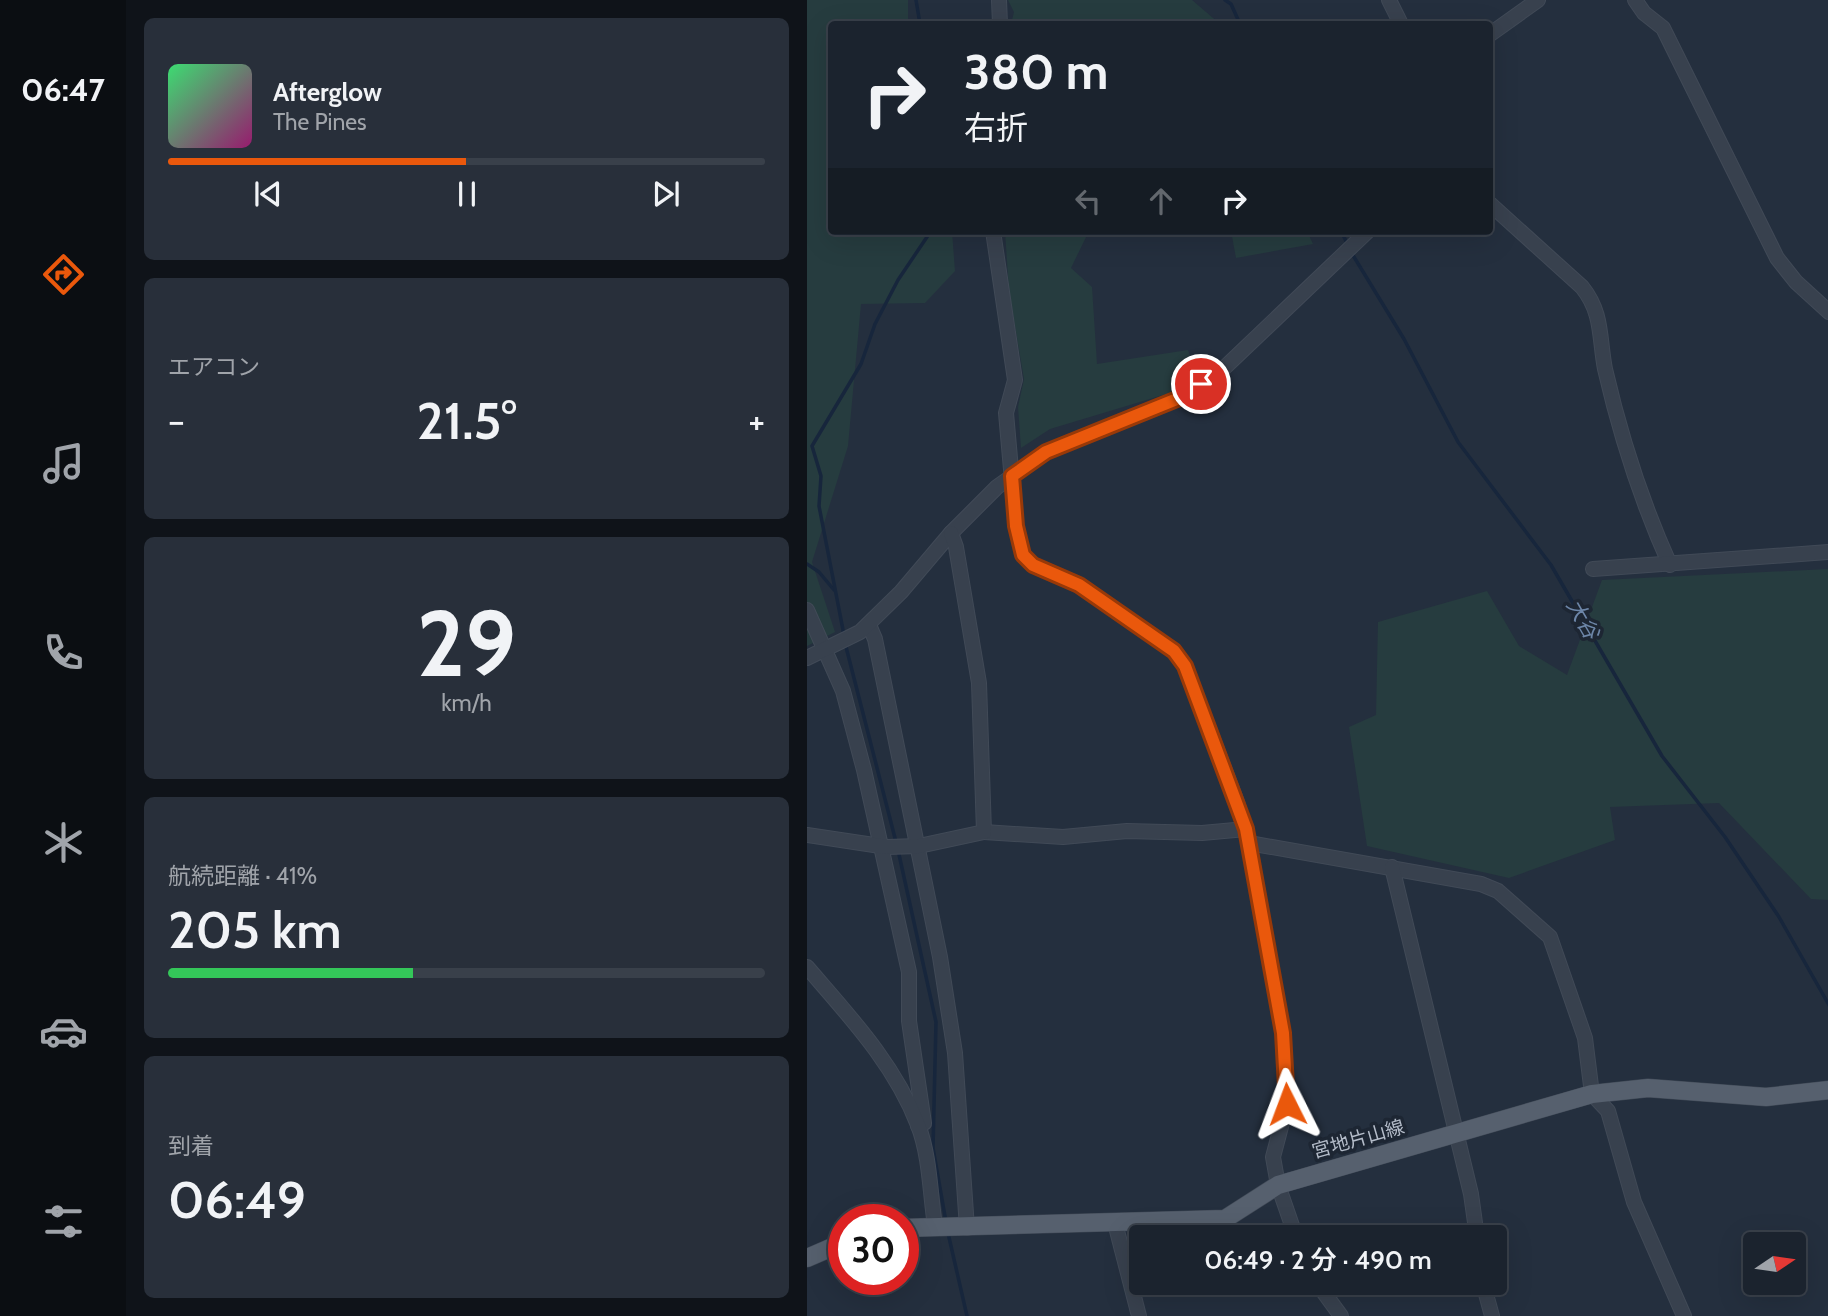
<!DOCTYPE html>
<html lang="ja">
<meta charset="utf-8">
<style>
:root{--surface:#1b232e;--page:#282f3a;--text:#f1f3f6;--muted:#a0a4aa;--line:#39404a;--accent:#ea580c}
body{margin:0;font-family:Cabin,"Noto Sans JP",sans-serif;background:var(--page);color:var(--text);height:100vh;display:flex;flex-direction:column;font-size:26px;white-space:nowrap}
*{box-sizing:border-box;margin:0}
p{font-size:23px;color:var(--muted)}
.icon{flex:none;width:38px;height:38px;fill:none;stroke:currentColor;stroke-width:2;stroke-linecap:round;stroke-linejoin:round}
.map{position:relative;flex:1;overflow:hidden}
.panel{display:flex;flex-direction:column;gap:18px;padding:18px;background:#0f1319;width:681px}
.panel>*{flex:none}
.top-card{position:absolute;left:21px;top:21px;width:665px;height:214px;border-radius:7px;box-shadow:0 7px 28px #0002,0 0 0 2px var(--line);background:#1b232e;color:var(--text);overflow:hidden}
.needle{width:46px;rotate:77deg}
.tools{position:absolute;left:936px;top:1232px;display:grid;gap:14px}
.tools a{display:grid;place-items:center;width:63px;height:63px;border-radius:7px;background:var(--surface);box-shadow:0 7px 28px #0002,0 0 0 2px var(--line);font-size:35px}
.speed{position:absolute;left:21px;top:1204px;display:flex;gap:14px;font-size:35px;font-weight:700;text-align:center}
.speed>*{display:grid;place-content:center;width:91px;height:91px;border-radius:50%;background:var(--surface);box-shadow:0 7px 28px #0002,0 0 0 2px var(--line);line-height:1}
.speed .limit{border:10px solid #d22;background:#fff;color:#111}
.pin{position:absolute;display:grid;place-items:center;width:60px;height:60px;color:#fff;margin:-30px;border:4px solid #fff;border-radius:50%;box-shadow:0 2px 7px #0007}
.me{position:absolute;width:77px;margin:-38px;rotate:357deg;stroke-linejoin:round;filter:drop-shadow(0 0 5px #0008)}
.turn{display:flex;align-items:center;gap:24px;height:147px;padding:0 21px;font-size:32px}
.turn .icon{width:91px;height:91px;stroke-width:2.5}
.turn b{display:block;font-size:49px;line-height:60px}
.lanes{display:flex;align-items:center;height:66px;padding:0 21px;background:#0003;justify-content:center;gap:35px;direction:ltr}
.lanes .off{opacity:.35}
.big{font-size:52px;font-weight:600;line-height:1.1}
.panel .widget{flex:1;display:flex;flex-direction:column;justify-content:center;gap:10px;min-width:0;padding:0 24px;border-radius:10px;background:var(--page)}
.panel .dial{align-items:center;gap:0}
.dial b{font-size:91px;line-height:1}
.song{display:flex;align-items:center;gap:21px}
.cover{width:84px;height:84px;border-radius:10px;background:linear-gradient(135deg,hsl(140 70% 55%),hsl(320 70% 35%))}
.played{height:7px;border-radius:4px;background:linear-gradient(90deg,var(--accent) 50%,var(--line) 50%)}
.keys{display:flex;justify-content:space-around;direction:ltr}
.heat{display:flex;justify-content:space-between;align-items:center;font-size:38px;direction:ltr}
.charge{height:10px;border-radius:5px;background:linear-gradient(90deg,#34c759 41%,var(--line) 0)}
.trip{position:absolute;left:322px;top:1225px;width:378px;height:70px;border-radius:7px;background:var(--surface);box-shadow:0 7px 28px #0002,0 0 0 2px var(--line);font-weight:600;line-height:70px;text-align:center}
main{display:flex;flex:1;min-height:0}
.tabs{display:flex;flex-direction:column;width:126px;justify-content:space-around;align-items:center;background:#0b0e12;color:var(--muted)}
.tabs .icon{width:49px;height:49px}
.tabs .active{color:var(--accent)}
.tabs b{font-size:32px;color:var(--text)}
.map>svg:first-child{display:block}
</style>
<main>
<nav class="tabs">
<b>06:47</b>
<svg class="icon active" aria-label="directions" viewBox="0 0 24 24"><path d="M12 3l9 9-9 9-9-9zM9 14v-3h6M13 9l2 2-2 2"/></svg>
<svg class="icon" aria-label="music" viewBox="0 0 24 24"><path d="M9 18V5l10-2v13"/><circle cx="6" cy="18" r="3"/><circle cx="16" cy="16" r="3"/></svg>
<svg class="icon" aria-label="phone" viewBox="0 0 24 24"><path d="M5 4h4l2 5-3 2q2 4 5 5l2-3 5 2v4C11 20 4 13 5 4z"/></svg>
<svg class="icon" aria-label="climate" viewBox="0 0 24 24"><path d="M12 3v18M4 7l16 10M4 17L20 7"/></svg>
<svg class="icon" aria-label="car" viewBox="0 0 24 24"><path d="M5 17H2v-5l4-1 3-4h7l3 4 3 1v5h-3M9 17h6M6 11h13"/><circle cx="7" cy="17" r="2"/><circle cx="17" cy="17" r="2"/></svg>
<svg class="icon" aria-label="filters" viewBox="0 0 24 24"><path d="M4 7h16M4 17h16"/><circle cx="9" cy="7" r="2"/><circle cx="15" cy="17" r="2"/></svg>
</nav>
<section class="panel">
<div class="widget">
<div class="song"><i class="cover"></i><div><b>Afterglow</b><p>The Pines</p></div></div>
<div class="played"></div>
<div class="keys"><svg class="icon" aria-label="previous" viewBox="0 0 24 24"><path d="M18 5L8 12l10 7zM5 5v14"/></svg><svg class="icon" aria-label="pause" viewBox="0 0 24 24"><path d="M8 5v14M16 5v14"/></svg><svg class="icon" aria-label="next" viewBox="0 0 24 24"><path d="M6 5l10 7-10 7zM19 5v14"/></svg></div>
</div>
<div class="widget"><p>エアコン</p>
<div class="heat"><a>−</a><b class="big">21.5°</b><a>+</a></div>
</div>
<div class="widget dial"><b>29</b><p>km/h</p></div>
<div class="widget"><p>航続距離 · 41%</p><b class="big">205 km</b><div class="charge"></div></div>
<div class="widget"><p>到着</p><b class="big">06:49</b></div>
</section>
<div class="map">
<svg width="1022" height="1316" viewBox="0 0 1022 1316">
<rect width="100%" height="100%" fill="#242f3e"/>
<g fill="#263c3f">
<polygon points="0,0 101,0 101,24 24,24 24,231 145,231 148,271 118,303 54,304 41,446 5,562 28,632 0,646"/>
<polygon points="201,0 385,0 413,24 204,24 207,12"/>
<polygon points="198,231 282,231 264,268 285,287 290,364 381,350 390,375 366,392 243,429 214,448 211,407 217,379 202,291"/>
<polygon points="424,231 500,231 506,244 429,258"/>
<polygon points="1022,569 1021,900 1004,899 912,803 803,807 808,840 702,878 560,846 542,727 569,715 571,622 680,591 712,646 760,675 795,580"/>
</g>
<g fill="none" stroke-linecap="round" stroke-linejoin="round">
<g stroke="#17263c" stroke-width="3.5">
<polyline points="109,0 113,24"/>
<polyline points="418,0 424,4 433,24"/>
<polyline points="534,231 541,245"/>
<polyline points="544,252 597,339 651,442 744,565 855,756 918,837 972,917 1022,1005"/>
<polyline points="0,564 12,572 27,590"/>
<polyline points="37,635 12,506 14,476 5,446 54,364 68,324 91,280 124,231"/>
<polyline points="38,643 89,842"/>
<polyline points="91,850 129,1022 126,1148 139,1222"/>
<polyline points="141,1233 160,1316"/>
</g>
<g stroke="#414a57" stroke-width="16">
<g id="minor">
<polyline points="192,0 193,24"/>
<polyline points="582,0 594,24"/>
<polyline points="828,0 837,13 856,28 970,258 989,282 1022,312"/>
<polyline points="682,35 731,0"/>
<path d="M682 203 775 287C796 313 792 338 798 369 813 434 835 503 863 565"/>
<polyline points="186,231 208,380 199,413 209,526 216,555 226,565 273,585 367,651 378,666 430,802 442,843 476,1033 480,1104 466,1157 471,1185 489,1237"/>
<polyline points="786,569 1022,552"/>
<polyline points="0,610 36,691 57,770 102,972 102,1021 117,1123 111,1126"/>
<polyline points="62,625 68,639 133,957 148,1053 160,1228"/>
<polyline points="0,658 53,632 94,592 144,533 190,487 239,452 375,397 414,371 561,231"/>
<polyline points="177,832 256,837 320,831 395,833 439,829"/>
<polyline points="0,835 80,847 112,846 177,832 172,683 149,547 144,533"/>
<polyline points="442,843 674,884 691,891 743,937 778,1038 785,1094 801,1111 827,1202 877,1316"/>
<polyline points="585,867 664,1194 670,1237"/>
<path d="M0 967C42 1016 87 1063 111 1125 123 1156 123 1193 128 1226"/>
<polyline points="308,1223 332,1316"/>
<polyline points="510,1283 534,1316"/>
<polyline points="676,1283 685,1316"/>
</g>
</g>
<g stroke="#414a57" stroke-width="19">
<g id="major">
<polyline points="96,1228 418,1219 471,1185 785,1094 841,1088 959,1097 1022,1090"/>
<polyline points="0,1258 37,1242"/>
</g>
</g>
<use href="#minor" stroke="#38414e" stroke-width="14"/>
<use href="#major" stroke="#56606e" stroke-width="18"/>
</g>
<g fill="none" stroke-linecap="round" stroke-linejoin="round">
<g stroke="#983908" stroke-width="18">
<polyline id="route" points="394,384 375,397 239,452 205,476 209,526 216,555 226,565 272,585 367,651 378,666 439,829 476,1033 480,1104"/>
</g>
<use href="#route" stroke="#ea580c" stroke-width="12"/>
</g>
<g text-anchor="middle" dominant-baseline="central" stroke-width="7" stroke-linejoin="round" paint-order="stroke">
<g font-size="19" fill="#b4bcc9" stroke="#1d2633">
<text transform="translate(551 1139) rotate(-16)">宮地片山線</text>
</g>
<g font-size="21" font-style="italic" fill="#6d86a8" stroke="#1d2633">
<text transform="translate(776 619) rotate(60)">大谷</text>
</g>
</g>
</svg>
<div class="tools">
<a><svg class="needle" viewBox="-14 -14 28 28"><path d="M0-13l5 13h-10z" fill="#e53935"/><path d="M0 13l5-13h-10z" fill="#a0a4aa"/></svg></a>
</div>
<div class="speed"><div class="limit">30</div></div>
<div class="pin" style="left:394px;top:384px;background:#d93025"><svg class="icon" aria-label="arrive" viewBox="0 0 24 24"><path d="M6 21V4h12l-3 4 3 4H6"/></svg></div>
<svg class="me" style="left:480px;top:1104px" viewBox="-20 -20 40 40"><path d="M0-17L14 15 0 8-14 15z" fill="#ea580c" stroke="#fff" stroke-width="4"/></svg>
<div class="trip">06:49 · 2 分 · 490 m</div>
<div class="top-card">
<div class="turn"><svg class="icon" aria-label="right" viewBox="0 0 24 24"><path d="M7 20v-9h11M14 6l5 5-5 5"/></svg><div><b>380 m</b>右折</div></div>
<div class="lanes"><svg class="icon off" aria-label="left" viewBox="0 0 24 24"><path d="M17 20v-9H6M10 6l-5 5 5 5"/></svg><svg class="icon off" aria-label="ahead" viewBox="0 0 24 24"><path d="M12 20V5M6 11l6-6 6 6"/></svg><svg class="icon" aria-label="right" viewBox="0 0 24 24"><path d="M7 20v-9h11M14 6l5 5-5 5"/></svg></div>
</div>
</div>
</main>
